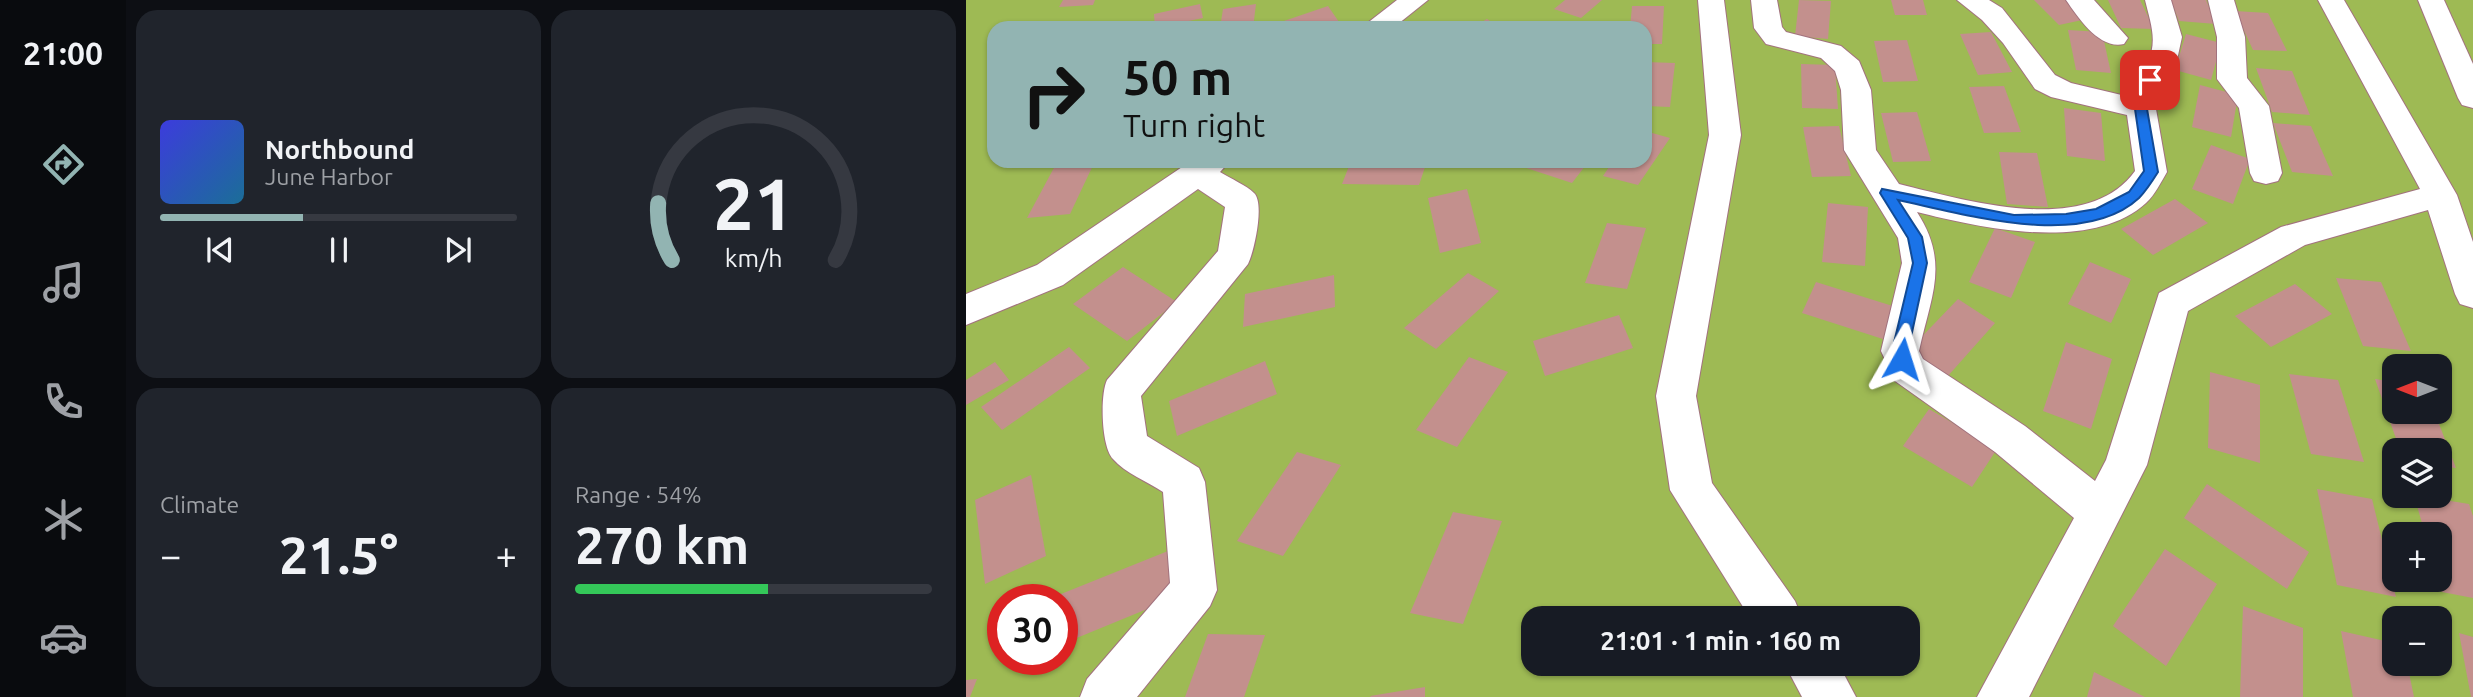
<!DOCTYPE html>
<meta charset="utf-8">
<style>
:root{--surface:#171b24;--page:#20242c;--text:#f1f3f6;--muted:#9ea1a6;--line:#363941;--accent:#92b4b2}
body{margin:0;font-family:Ubuntu,sans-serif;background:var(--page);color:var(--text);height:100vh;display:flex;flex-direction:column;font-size:26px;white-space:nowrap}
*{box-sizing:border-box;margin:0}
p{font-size:23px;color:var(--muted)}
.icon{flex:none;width:38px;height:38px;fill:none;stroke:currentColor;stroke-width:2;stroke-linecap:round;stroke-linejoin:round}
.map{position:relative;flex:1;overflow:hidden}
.side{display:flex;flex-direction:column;gap:10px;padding:10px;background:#0d0f14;width:840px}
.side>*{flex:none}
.top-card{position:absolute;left:21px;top:21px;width:665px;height:147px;border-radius:21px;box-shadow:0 2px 5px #0004;background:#92b4b2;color:#111;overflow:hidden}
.needle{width:46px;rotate:270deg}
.buttons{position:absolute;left:1416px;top:354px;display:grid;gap:14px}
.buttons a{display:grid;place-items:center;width:70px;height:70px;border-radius:14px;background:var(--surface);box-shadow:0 2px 5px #0004;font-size:35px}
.speed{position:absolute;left:21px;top:584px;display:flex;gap:14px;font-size:35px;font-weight:700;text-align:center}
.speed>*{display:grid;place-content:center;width:91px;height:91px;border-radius:50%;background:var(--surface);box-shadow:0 2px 5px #0004;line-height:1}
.speed .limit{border:10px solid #d22;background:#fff;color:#111}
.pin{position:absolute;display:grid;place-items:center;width:60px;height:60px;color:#fff;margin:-30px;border-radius:14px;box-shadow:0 4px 10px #0006}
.me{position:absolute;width:77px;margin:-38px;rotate:6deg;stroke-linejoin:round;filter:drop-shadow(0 0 5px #0008)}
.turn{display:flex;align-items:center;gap:24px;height:147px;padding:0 21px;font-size:32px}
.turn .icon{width:91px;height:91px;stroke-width:2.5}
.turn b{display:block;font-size:49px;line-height:60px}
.big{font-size:52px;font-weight:600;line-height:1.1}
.side .widget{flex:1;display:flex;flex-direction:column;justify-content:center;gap:10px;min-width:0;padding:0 24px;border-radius:21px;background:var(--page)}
.side .dial{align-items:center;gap:0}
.dial svg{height:182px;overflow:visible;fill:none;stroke:var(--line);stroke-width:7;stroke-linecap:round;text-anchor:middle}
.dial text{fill:var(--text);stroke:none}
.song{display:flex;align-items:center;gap:21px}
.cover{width:84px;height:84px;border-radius:10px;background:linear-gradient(135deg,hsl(240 70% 55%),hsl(200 70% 35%))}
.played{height:7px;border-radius:4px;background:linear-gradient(90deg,var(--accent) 40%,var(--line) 40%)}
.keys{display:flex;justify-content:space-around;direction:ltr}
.heat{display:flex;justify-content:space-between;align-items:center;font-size:38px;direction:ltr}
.charge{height:10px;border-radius:5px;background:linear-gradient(90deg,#34c759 54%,var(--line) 0)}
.side .tiles{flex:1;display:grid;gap:10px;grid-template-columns:repeat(2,1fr)}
.trip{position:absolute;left:555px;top:606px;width:399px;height:70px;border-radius:21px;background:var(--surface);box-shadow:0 2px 5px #0004;font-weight:600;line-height:70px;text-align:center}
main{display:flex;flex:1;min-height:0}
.dock{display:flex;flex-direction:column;width:126px;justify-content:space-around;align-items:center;background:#090b0e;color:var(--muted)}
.dock .icon{width:49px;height:49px}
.dock .active{color:var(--accent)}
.dock b{font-size:32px;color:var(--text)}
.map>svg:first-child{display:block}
</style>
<main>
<nav class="dock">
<b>21:00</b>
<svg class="icon active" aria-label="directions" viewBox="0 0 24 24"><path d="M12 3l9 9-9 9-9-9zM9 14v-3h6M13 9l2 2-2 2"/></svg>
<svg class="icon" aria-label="music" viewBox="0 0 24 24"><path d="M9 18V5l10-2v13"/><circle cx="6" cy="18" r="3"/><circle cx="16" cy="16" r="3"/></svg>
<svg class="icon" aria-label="phone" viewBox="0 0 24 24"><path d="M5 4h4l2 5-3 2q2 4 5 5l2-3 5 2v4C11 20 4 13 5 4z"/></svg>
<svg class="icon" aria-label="climate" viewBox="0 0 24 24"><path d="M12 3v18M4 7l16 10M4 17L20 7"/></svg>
<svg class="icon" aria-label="car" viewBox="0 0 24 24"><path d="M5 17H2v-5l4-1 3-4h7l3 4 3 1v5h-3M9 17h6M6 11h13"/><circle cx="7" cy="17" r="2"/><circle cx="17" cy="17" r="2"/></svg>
</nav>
<section class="side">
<div class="tiles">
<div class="widget">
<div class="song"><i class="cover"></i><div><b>Northbound</b><p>June Harbor</p></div></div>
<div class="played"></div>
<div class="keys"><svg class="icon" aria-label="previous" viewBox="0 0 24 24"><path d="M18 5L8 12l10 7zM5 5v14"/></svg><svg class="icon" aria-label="pause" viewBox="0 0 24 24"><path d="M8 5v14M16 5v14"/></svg><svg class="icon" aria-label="next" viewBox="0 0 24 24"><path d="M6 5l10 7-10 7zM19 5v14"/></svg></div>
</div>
<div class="widget dial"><svg viewBox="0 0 100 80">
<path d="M14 69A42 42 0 1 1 86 69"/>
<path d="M14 69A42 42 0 0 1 8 44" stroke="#92b4b2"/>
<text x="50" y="56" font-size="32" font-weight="700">21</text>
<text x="50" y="72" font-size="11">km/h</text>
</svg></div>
<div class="widget"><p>Climate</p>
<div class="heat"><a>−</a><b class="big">21.5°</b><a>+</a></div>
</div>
<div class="widget"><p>Range · 54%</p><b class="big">270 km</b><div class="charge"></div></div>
</div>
</section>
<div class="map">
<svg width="1507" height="697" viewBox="0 0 1507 697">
<rect width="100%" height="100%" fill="#fcd1db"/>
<path fill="#9eba54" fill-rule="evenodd" d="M0 0H1507V697H0ZM28 28H679V161H28ZM1428 366H1474V411H1428ZM1428 450H1474V495H1428ZM1428 534H1474V579H1428ZM37 600H96V660H37ZM567 618H942V663H567ZM1428 618H1474V663H1428Z"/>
<g fill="#c3908d">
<polygon points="97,0 129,0 127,5 93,7"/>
<polygon points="599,0 636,0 615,18 588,9"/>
<polygon points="833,0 865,1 862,39 829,36"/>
<polygon points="925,0 957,0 961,15 929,15"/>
<polygon points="1068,0 1102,0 1121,19 1093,25"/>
<polygon points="1142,0 1174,0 1188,29 1155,28"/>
<polygon points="1205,0 1240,0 1250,24 1213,21"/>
<polygon points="234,4 237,18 189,28 188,14"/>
<polygon points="290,4 287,28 254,28 257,9"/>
<polygon points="362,6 373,22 354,28 297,28"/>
<polygon points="666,6 698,6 696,44 679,44 679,28 664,28"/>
<polygon points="1269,11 1302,13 1321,51 1287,50"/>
<polygon points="521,19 535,28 505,28"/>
<polygon points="1102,30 1136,32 1145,73 1110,70"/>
<polygon points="1025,32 1046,72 1012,75 994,34"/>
<polygon points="1220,34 1255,43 1245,80 1209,70"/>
<polygon points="941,40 952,81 917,82 908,41"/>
<polygon points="679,62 709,63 704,107 679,106"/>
<polygon points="835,64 869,65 872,109 836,108"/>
<polygon points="1290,68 1326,71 1344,115 1306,112"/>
<polygon points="1234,85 1272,95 1265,137 1226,127"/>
<polygon points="1038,86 1055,132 1018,133 1003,87"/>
<polygon points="1098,108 1135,113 1139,161 1101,156"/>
<polygon points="951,112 965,161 927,162 915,113"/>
<polygon points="1307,123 1345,126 1367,176 1326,172"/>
<polygon points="873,126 885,176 846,177 837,127"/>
<polygon points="679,131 704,138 672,185 637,176 647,161 679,161"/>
<polygon points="1245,145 1284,159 1267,204 1226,189"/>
<polygon points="1033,152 1071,153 1082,207 1041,204"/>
<polygon points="129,161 104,214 61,218 90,164"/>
<polygon points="385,161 461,161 453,185 376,184"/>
<polygon points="539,161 623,161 606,183"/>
<polygon points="501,189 515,243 474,253 462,198"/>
<polygon points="1209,199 1242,223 1187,255 1155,229"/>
<polygon points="862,203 902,207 899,266 856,262"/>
<polygon points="641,223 680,228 661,289 619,283"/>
<polygon points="1029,228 1069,242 1045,298 1003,282"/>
<polygon points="1124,262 1165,279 1145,323 1102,304"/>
<polygon points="157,267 211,302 161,341 107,304"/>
<polygon points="502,273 533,291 470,349 438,328"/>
<polygon points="368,275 369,307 277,327 279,294"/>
<polygon points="1370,278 1415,282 1445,351 1397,346"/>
<polygon points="850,282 933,308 920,340 836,313"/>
<polygon points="1329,284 1366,314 1305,347 1269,316"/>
<polygon points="992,299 1029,323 981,377 942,351"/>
<polygon points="653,315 667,348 579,376 567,341"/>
<polygon points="1100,342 1146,359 1125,429 1077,411"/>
<polygon points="103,347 124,368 36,430 15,407"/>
<polygon points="503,357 542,372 491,447 450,430"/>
<polygon points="299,361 311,394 211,436 203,401"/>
<polygon points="29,362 43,380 0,405 0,380"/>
<polygon points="1244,372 1294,385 1294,463 1242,448"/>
<polygon points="1323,374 1372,380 1398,462 1345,454"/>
<polygon points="1409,379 1428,382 1428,411 1468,411 1490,468 1474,466 1474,450 1434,450"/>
<polygon points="963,409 1031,449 1006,487 937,446"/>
<polygon points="331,452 375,465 317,556 271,541"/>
<polygon points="65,475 80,556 19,584 9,500"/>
<polygon points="1241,484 1343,552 1321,589 1218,518"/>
<polygon points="1351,489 1406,499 1430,597 1371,585"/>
<polygon points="1448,495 1503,504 1507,516 1507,598 1476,592 1473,579 1474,534 1459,534"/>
<polygon points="487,512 536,521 497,624 444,613"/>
<polygon points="1199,549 1251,584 1200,666 1147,626"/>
<polygon points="202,551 208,598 96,644 96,600 85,600 85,598"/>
<polygon points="1277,606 1337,628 1337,697 1274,697"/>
<polygon points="1375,631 1428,643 1428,663 1441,663 1448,697 1387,697"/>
<polygon points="1493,633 1507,637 1507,697 1505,697"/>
<polygon points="242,634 299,635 278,697 219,697"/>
<polygon points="1128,672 1179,697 1121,697"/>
<polygon points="11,679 4,697 0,697 0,680"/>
<polygon points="459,687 459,697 405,697 404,696"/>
</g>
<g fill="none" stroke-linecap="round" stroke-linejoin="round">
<g stroke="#a2727e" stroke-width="2">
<g id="minor">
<polygon points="431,0 462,0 427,28 395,28"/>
<polygon points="732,0 758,0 775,135 730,396 746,483 829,601 836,618 784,618 704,490 690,396 743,135"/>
<path d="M785 0H811L816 27 820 32 875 46 893 61 905 90 910 150 933 184C999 200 1121 238 1169 171L1161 115 1085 97 1069 89 1037 43 1016 20 991 0H1023L1036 8 1089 75 1105 83 1164 97C1168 83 1176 74 1182 61 1192 41 1184 21 1179 0H1205L1216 37 1211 60 1199 80 1190 109 1201 172C1195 182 1189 195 1180 203 1125 253 1015 228 951 212 984 263 965 296 953 351L957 359 1059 426 1129 481 1140 460 1193 293 1315 227 1454 189 1352 0H1378L1491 195 1507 242V308L1494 304 1489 294 1462 210 1339 245 1222 311 1181 465 1063 697H1011L1108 518 1029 452 929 381 915 351 936 263 932 238 878 150 875 90 869 71 855 58 800 44 788 28Z"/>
<path d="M1100 0H1128L1162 38 1158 44C1134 50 1113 19 1100 0Z"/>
<polygon points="1242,0 1268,0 1279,37 1281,78 1303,106 1316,173 1312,181 1300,184 1288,181 1284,173 1273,108 1251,79 1251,37"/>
<polygon points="1452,0 1478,0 1507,64 1507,108 1496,105 1492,98"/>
<path d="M225 161H264L254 172C265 179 280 185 288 193 299 203 288 252 282 264L175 396 181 436 233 468 239 482 251 590 244 606 171 697H114L121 679 204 583 197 492C182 482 159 473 147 459 135 446 134 395 141 380L252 251 259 207 232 189 97 285 0 325V294L71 265Z"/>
<polygon points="818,663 872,663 890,697 836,697"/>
</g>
</g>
<use href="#minor" fill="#fff" fill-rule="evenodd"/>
</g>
<path fill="#1a73e8" stroke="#114b97" stroke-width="2" d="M1179 77 1190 80 1181 109 1192 172C1187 180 1180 191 1173 198 1117 250 998 214 932 200L956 237 961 263 942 351 944 359 942 364H930L926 351 947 263 942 238 914 193 916 189 1048 215 1100 214 1130 209 1163 192 1178 171 1169 109Z"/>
</svg>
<div class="buttons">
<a><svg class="needle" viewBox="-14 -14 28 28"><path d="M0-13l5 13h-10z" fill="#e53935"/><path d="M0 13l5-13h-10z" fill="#9ea1a6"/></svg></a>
<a><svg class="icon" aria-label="layers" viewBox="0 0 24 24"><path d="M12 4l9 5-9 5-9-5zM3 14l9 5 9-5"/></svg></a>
<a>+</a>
<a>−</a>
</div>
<div class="speed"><div class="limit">30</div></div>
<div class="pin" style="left:1184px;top:80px;background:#d93025"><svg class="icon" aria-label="arrive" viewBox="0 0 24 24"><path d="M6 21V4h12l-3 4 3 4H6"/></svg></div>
<svg class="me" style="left:936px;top:359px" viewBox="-20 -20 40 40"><path d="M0-17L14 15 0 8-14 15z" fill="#1a73e8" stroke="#fff" stroke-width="4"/></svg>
<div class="trip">21:01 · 1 min · 160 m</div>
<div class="top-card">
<div class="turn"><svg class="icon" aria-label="right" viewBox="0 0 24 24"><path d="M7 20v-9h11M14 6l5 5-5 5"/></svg><div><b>50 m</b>Turn right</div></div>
</div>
</div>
</main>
